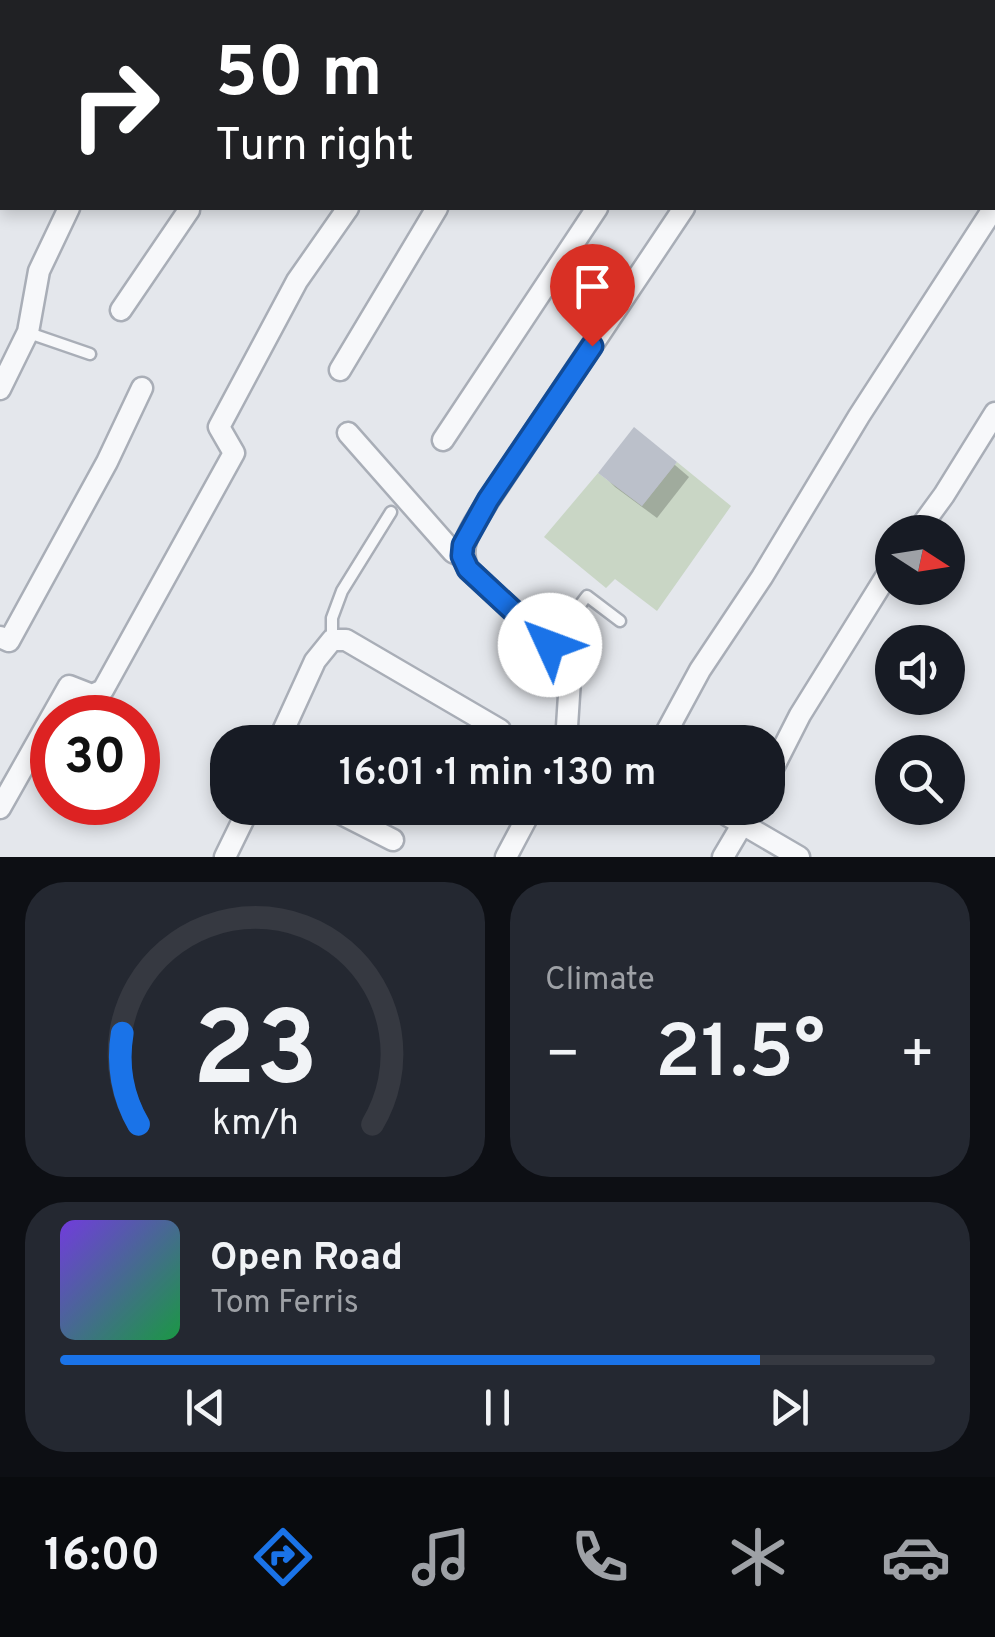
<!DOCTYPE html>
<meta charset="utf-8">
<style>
:root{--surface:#171b24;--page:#242831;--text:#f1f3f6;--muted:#9ea1a6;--line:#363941;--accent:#1a73e8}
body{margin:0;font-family:Overpass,sans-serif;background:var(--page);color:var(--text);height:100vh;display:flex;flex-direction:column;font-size:38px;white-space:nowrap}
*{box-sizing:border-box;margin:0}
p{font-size:32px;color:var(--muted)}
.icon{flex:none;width:55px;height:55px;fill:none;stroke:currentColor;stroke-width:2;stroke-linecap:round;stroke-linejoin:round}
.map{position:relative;height:857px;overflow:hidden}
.side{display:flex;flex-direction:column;gap:25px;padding:25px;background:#0d0f14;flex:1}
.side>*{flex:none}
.banner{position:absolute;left:0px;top:0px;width:995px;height:210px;box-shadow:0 5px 15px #0003;background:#202124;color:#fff;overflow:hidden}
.needle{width:65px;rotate:102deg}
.buttons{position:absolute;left:875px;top:515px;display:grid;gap:20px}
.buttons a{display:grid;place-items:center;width:90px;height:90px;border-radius:50%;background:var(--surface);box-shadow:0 5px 15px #0003;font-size:50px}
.speed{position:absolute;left:30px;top:695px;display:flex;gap:20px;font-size:50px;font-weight:700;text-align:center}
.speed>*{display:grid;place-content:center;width:130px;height:130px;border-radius:50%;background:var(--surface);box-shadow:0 5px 15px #0003;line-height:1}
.speed .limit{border:15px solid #d22;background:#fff;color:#111}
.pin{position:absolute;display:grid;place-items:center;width:85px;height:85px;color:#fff;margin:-102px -42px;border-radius:50% 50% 50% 0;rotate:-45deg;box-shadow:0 0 10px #0007}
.pin .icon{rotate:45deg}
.me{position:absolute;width:110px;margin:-55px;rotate:313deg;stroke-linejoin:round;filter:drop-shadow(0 0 8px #0008)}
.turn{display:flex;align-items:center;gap:35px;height:210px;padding:0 50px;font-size:45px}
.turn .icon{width:130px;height:130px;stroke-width:2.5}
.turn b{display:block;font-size:70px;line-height:85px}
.big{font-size:75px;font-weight:600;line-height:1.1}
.side .widget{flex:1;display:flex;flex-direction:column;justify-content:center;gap:15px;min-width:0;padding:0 35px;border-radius:40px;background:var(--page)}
.side .dial{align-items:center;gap:0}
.dial svg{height:260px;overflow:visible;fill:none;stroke:var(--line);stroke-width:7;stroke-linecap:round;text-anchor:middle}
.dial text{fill:var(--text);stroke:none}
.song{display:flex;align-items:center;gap:30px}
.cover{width:120px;height:120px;border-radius:15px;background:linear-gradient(135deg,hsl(260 70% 55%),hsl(140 70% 35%))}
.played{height:10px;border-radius:5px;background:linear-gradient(90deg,var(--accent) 80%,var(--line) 80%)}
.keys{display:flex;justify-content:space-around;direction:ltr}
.heat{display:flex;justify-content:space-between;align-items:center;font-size:55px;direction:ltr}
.side .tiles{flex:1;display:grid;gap:25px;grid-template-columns:1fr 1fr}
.widget:last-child{grid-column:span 2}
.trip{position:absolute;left:210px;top:725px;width:575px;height:100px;border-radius:40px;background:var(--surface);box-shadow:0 5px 15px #0003;font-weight:600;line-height:100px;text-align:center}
.menu{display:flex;height:160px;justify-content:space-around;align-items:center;background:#090b0e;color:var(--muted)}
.menu .icon{width:70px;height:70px}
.menu .active{color:var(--accent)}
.menu b{font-size:45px;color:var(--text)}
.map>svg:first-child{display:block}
</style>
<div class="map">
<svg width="995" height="857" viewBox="0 0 995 857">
<rect width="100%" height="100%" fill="#e4e7ec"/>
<polygon fill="#c9d6c5" points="677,462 731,506 657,611 615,579 606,588 544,537 598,473 642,506"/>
<polygon fill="#0003" points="634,430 689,477 657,518 615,487 601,473"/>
<polygon fill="#bbc0ca" points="634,427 677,462 642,506 598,473"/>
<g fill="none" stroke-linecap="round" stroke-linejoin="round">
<g stroke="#a9aeb7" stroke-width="15">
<g id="lane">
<polyline points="29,333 90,354"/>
<polyline points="332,639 332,618 342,591 391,512"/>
<polyline points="550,644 587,596 620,621"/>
</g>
</g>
<g stroke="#a9aeb7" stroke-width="25">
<g id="street">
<polyline points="667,0 672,2"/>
<polyline points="62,2 64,0"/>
<polyline points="194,2 196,0"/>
<polyline points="333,2 335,0"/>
<polyline points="487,2 488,0"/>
<polyline points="571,2 573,0"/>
<polyline points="824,2 826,0"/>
<polyline points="981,2 983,0"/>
<polyline points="0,86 2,86"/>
<polyline points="121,310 189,210"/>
<polyline points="340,370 437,208"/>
<polyline points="0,389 28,332 39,271 69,208"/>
<polyline points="348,433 453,552 462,556"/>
<polyline points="443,440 597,208"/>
<polyline points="917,532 944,495 995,413"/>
<polyline points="0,637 9,641 107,462 142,388"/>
<polyline points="278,742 315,661 332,640 346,640 500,730"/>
<path d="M566 742 570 680 550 645 468 569C456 543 475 524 488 501L684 208"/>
<polyline points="661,742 700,670 762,577 859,416 995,206"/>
<polyline points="768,778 800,715 892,567"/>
<polyline points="0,808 69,686 92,695 103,690 234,453 219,427 297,281 348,208"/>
<polyline points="330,808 393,840"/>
<polyline points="715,808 799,857"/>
<polyline points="225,857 249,808"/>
<polyline points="506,857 532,808"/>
<polyline points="723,857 752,808"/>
</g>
</g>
<use href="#lane" stroke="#f7f8fa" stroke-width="10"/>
<use href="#street" stroke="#f7f8fa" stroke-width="20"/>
</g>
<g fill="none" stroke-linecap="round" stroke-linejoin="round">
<g stroke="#114b97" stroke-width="25">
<polyline id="route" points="550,645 468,569 462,556 463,545 488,500 592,346"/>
</g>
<use href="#route" stroke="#1a73e8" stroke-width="18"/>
</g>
</svg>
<div class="buttons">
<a><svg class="needle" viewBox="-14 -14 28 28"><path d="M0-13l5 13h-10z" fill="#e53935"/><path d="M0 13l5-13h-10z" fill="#9ea1a6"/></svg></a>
<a><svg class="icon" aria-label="sound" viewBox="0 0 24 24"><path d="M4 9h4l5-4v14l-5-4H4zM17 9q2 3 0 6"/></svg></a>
<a><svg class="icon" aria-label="search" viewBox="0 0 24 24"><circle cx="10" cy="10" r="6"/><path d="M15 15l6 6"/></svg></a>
</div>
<div class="speed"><div class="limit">30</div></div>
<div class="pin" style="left:592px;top:346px;background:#d93025"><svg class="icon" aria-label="arrive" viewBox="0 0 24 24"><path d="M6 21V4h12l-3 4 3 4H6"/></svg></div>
<svg class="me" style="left:550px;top:645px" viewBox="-20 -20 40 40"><circle r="19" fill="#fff"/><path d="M0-13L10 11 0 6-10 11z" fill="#1a73e8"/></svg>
<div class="trip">16:01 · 1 min · 130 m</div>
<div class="banner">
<div class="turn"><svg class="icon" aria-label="right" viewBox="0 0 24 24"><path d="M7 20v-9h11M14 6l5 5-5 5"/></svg><div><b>50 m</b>Turn right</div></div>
</div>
</div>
<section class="side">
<div class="tiles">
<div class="widget dial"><svg viewBox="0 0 100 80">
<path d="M14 69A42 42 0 1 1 86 69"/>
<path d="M14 69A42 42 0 0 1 9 41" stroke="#1a73e8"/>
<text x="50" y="56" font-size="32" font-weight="700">23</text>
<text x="50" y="72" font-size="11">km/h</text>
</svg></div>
<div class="widget"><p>Climate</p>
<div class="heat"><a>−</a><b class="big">21.5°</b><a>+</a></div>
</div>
<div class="widget">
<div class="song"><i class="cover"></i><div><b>Open Road</b><p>Tom Ferris</p></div></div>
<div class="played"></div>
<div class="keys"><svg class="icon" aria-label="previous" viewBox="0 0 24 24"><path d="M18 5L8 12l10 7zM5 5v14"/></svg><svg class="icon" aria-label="pause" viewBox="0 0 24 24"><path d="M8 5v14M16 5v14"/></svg><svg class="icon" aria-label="next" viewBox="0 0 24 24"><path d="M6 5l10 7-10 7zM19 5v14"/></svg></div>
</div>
</div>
</section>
<nav class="menu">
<b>16:00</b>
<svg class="icon active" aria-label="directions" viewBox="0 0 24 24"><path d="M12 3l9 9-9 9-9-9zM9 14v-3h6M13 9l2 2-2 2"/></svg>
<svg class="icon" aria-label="music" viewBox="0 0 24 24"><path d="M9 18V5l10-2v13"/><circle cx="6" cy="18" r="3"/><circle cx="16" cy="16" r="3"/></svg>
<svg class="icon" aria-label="phone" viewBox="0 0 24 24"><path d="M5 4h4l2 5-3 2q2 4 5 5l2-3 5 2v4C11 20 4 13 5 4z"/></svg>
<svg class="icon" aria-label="climate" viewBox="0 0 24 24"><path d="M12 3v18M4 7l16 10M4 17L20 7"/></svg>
<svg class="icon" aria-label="car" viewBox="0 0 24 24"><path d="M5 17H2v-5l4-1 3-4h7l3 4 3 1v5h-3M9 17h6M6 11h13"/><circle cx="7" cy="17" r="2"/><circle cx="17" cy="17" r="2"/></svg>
</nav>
